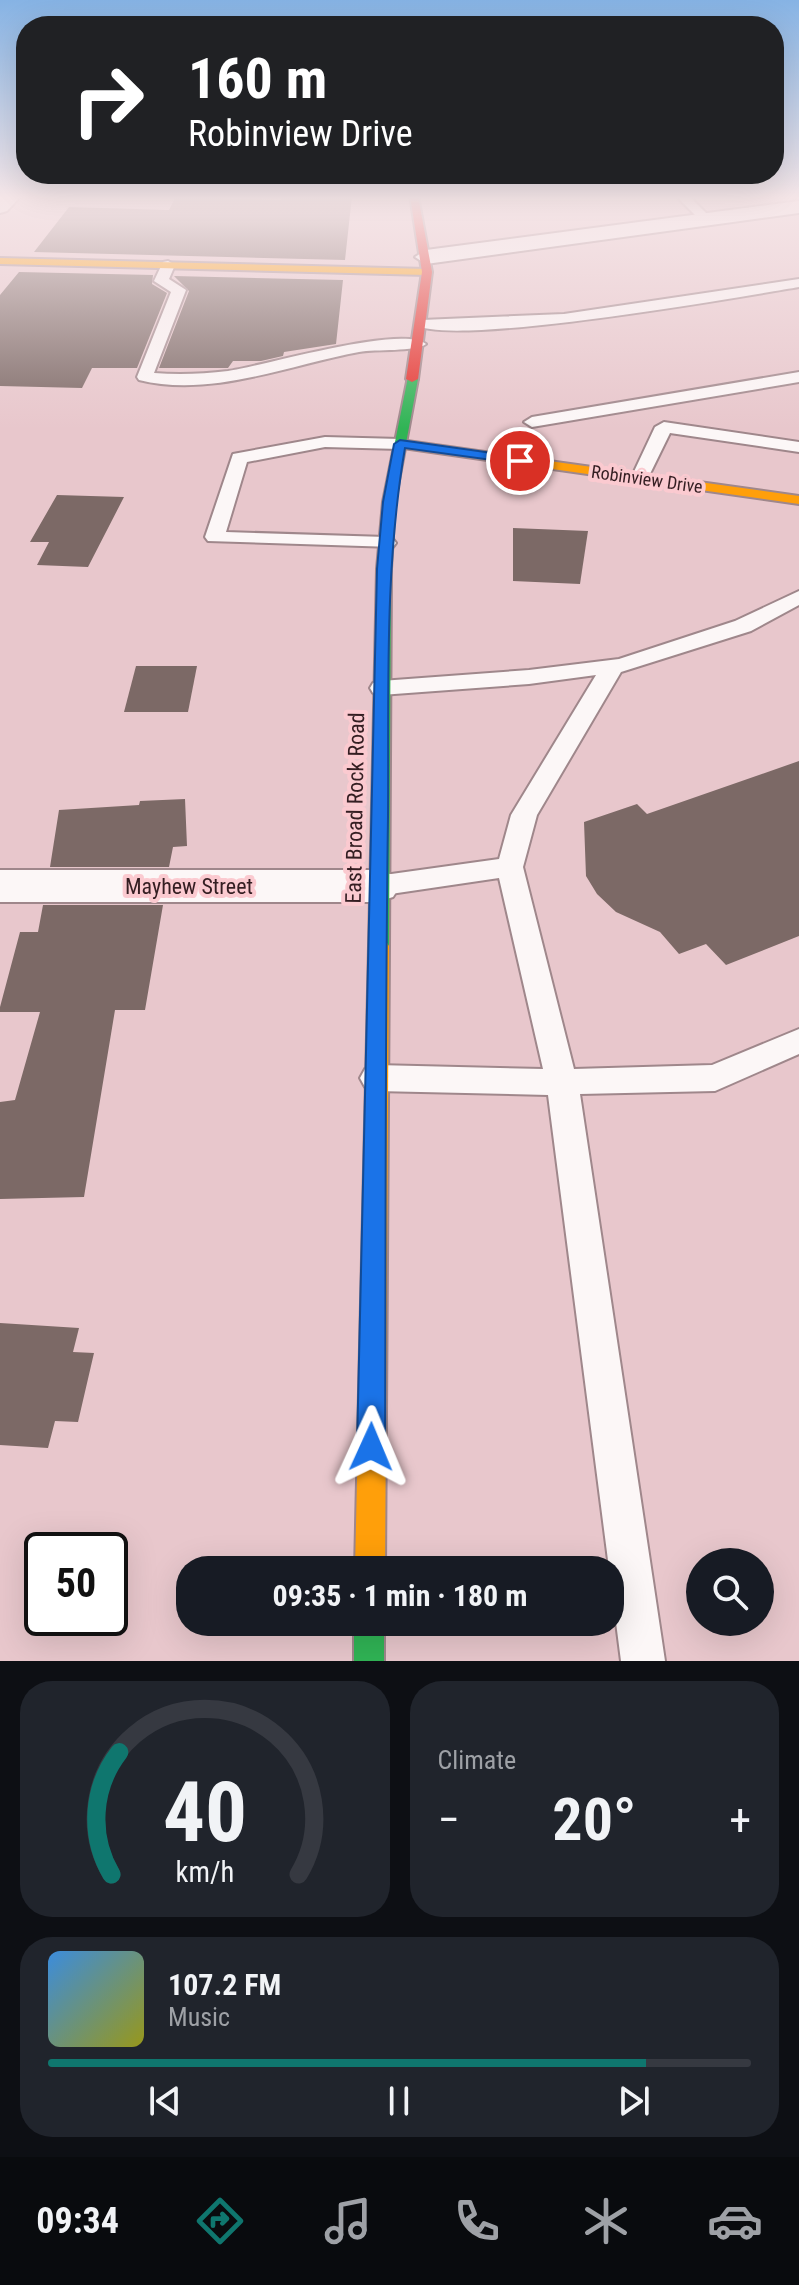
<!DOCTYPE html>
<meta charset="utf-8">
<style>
:root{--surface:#171b24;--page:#20242c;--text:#f1f3f6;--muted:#9ea1a6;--line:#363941;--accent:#0f766e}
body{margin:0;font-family:"Roboto Condensed",sans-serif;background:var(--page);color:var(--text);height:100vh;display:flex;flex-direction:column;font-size:30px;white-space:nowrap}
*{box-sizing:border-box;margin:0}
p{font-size:26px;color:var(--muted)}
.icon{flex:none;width:44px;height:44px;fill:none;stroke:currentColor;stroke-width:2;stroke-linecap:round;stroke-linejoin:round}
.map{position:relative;height:1661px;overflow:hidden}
.side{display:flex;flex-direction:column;gap:20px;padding:20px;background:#0d0f14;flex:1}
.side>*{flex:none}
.hud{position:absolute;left:16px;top:16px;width:768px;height:168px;border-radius:32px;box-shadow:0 8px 32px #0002;background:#202124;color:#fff;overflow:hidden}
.fabs{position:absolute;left:686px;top:1548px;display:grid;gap:16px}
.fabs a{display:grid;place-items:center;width:88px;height:88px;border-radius:50%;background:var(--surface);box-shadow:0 8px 32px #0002;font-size:40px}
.speed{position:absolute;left:24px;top:1532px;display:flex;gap:16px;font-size:40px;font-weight:700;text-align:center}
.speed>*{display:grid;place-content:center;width:104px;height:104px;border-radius:50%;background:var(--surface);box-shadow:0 8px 32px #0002;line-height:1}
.speed .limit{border:4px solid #111;border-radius:12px;background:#fff;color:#111}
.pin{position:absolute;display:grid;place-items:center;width:68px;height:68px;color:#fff;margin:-34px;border:4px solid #fff;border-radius:50%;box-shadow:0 2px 8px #0007}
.me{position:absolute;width:88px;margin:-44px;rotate:1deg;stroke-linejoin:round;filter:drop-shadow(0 0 6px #0008)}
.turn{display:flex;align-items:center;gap:28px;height:168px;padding:0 40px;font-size:36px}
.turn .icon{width:104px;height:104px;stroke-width:2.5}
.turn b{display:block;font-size:56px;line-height:68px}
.big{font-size:60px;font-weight:700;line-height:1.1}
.side .widget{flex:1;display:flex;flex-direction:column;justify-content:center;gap:12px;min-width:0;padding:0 28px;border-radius:32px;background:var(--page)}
.side .dial{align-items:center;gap:0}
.dial svg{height:208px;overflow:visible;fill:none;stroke:var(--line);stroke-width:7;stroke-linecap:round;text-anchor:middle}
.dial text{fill:var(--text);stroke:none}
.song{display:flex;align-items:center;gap:24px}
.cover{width:96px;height:96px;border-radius:12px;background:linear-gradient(135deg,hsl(210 70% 55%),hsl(60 70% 35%))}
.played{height:8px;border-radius:4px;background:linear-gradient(90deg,var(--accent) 85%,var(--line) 85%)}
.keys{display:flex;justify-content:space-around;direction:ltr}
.heat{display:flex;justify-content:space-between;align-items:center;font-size:44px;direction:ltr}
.side .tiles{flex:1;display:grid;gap:20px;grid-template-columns:1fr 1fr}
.widget:last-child{grid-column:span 2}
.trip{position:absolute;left:176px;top:1556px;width:448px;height:80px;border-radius:32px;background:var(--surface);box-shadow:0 8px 32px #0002;font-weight:700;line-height:80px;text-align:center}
.dock{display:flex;height:128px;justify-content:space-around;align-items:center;background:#090b0e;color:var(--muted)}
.dock .icon{width:56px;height:56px}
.dock .selected{color:var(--accent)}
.dock b{font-size:36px;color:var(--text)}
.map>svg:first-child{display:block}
</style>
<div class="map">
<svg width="799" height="1661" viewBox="0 0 799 1661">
<rect width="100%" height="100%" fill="#e8c7cc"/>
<g fill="#7c6966">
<polygon points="281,196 352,196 345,260 34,252 69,207 169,210 175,198 281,200"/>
<polygon points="19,272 153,275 152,284 167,293 137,368 92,368 82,388 0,386 0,295"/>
<polygon points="174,276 343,280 336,344 284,352 283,356 261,361 233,361 228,368 159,368 189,291"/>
<polygon points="57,495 124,497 88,567 37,565 49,542 30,542"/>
<polygon points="513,528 588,531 580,584 513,581"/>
<polygon points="136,666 197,666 188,712 124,712"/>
<polygon points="799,761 799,936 726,965 706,944 679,954 660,932 616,912 597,894 586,876 584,822 637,804 647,814"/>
<polygon points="185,799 187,846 173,847 169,867 50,867 59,810 139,805 140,801"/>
<polygon points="43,905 163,905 145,1010 115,1010 84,1197 0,1199 0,1102 15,1100 40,1012 0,1012 0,1007 20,932 38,932"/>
<polygon points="0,1323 79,1328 73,1352 94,1353 78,1422 55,1421 48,1448 0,1445"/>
</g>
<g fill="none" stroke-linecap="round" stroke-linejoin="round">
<g stroke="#9f878b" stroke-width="4">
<g id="lane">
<polygon points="676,196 689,196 712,219 702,222"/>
<path d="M168 261 175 265 169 279 186 290 154 373C179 375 203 374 228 371 263 366 403 324 426 344 416 352 375 349 359 352 289 365 211 398 139 380L137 377 171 292 154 281 163 262Z"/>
<path d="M799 279V287C745 296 445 349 415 324L422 320 564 314Z"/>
<polygon points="799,372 799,382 532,427 524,422 532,417"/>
<polygon points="664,422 799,442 799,452 670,433 646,482 634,482 631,478 655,427"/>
<polygon points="325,437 400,439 409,444 400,449 325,447 247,462 226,532 386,537 393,539 396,543 393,547 208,541 205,537 233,454"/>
<polygon points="799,591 799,605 751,631 621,672 537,815 523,867 574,1069 712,1065 799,1029 799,1054 715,1091 580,1094 665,1661 621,1661 548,1095 376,1091 365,1087 360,1078 365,1069 376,1065 543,1069 499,878 377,896 367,893 363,886 367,879 377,876 499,859 511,815 596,675 529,684 381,695 373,693 370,688 373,683 381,681 529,670 619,659 735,621"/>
</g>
</g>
<g stroke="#9f878b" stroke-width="4">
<g id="street">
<polygon points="0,196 21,196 7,211 0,213"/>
<polygon points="799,201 799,213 426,264 415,257 426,250"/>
<polygon points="0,870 377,870 393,875 400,886 393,897 377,902 0,902"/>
</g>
</g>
<g stroke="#9f878b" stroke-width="4">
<g id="fast">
<polygon points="408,377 418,379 395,502 391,569 389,946 386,951 372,951 369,946 377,569 383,502"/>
<rect x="354" y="1622" width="30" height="39"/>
</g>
</g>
<g stroke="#9f878b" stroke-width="4">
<g id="slow">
<polygon points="0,258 427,269 432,272 427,275 0,264"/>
<polygon points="400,440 799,496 799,504 396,447 394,444"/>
<polygon points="379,939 386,941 389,946 385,1570 355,1570 369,946 372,941"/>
</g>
</g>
<g stroke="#9f878b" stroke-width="4">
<polygon id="jam" points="410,196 418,196 432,272 418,379 412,382 406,379 422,272"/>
</g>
<use href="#lane" fill="#fcf7f7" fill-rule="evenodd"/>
<use href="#street" fill="#fcf7f7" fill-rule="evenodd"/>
<use href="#fast" fill="#30b455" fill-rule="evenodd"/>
<use href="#slow" fill="#ff9f0a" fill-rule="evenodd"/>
<use href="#jam" fill="#e5322d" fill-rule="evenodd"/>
</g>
<linearGradient id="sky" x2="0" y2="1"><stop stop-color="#86b3e4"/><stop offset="0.46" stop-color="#f5e6e8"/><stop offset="1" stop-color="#f5e6e8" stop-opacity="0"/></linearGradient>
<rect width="799" height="429" fill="url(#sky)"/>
<path fill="#1a73e8" stroke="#114b97" stroke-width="2" d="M400 440 520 457 526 461 520 464 405 448C384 569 389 694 388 817 385 1027 386 1237 385 1447L381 1457 371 1461 361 1457 357 1447 377 569 383 502 394 444Z"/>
<g text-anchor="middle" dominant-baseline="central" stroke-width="8" stroke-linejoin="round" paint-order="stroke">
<g font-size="18" fill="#341e22" stroke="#fbcad0">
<text transform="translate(647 479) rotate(8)">Robinview Drive</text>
</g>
<g font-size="22" fill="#341e22" stroke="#fbcad0">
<text transform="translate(355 808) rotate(-89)">East Broad Rock Road</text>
<text x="189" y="886">Mayhew Street</text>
</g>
</g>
</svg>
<div class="fabs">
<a><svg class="icon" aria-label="search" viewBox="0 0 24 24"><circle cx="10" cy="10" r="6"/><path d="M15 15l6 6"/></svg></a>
</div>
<div class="speed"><div class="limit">50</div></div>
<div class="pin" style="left:520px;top:461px;background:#d93025"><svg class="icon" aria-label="arrive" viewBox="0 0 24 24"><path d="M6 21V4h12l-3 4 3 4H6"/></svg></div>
<svg class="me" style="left:371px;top:1447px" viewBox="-20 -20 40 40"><path d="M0-17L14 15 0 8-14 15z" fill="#1a73e8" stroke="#fff" stroke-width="4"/></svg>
<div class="trip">09:35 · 1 min · 180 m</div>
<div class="hud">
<div class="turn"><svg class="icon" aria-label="right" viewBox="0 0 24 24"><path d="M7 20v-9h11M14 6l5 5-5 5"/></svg><div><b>160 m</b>Robinview Drive</div></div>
</div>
</div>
<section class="side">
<div class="tiles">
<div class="widget dial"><svg viewBox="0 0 100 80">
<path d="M14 69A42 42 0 1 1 86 69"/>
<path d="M14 69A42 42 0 0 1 17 22" stroke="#0f766e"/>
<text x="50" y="56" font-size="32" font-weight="700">40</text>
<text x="50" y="72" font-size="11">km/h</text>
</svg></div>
<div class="widget"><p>Climate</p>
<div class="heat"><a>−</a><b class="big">20°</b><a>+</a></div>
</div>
<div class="widget">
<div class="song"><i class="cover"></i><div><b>107.2 FM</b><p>Music</p></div></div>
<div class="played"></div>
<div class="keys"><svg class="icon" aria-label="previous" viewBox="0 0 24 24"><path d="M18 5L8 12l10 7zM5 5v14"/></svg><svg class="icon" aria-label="pause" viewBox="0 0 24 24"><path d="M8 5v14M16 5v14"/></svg><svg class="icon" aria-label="next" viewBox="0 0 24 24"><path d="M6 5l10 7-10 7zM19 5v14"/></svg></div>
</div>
</div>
</section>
<nav class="dock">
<b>09:34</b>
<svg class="icon selected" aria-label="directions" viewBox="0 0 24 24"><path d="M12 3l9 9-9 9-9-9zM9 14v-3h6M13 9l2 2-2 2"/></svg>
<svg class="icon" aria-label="music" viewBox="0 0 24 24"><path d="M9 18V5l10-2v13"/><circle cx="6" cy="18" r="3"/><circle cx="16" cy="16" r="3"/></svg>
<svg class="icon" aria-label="phone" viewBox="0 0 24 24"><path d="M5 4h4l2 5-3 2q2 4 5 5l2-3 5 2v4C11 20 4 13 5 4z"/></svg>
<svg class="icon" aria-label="climate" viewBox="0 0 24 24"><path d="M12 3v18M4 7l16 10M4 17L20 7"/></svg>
<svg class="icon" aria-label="car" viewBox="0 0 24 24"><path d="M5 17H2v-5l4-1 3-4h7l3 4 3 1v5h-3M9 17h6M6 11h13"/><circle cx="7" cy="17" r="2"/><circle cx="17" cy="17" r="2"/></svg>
</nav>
